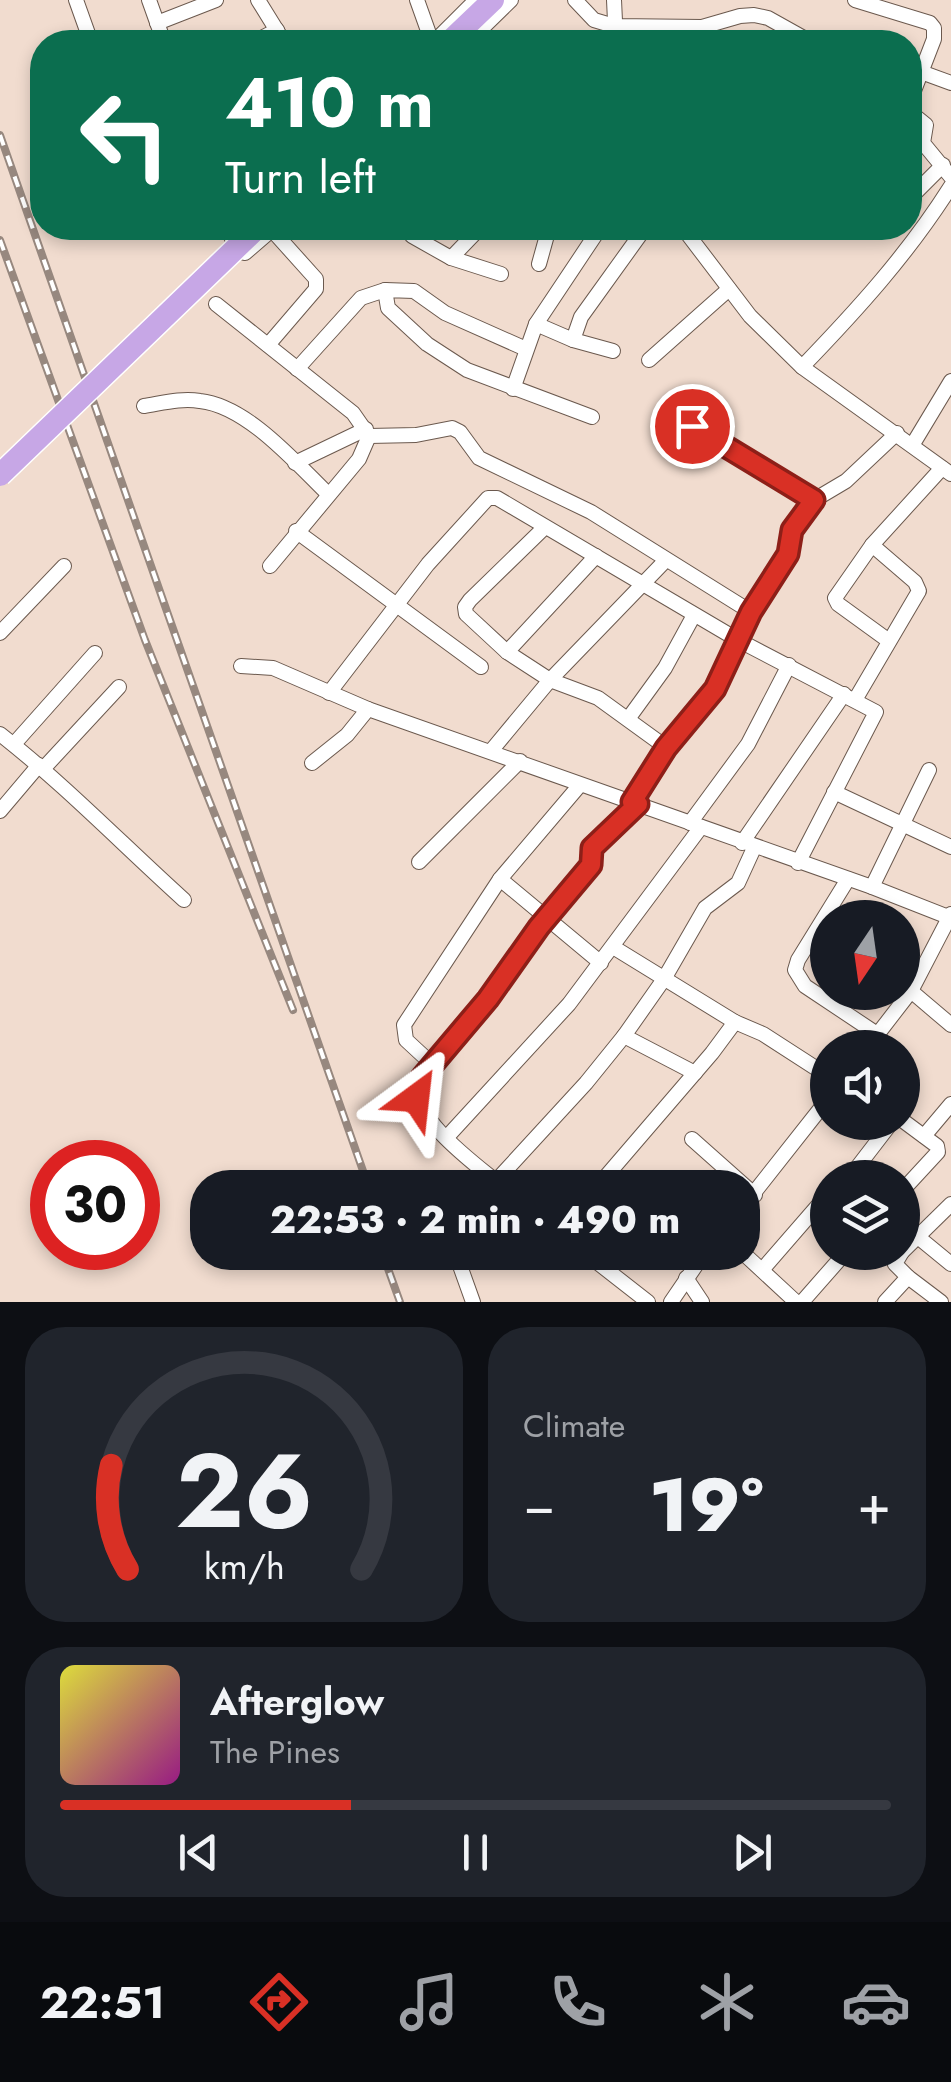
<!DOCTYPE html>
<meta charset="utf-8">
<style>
:root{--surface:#171b24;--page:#20242c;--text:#f1f3f6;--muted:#9ea1a6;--line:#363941;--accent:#d93025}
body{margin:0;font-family:Jost,sans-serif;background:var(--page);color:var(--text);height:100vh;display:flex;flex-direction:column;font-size:38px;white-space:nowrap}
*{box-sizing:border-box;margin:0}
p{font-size:32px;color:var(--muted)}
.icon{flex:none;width:55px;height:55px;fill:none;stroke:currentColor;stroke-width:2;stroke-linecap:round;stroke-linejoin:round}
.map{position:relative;height:1302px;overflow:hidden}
.panel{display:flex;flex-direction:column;gap:25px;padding:25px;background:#0d0f14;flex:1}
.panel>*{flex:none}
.hud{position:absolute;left:30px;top:30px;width:892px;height:210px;border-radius:40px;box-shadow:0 5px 15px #0003;background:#0b6e4f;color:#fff;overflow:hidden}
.needle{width:65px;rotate:193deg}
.fabs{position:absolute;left:810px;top:900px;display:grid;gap:20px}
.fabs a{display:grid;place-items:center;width:110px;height:110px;border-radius:50%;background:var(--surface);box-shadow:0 5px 15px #0003;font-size:50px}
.speed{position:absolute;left:30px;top:1140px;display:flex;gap:20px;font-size:50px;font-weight:700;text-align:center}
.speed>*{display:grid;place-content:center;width:130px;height:130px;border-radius:50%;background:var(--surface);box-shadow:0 5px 15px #0003;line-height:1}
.speed .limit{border:15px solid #d22;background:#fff;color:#111}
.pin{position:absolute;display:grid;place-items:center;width:85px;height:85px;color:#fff;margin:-42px;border:5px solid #fff;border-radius:50%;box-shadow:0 2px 10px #0007}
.me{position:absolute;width:110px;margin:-55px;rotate:30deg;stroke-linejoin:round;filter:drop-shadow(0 0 8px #0008)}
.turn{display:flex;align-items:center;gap:35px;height:210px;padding:0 30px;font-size:45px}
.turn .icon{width:130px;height:130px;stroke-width:2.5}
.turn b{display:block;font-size:70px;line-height:85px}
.big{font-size:75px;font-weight:800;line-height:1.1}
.panel .widget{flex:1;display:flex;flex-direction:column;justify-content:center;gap:15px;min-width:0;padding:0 35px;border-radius:40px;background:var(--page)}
.panel .dial{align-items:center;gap:0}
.dial svg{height:260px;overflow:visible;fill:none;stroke:var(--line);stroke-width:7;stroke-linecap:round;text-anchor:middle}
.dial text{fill:var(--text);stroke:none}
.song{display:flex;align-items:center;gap:30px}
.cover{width:120px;height:120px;border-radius:15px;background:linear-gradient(135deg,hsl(60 70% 55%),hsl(310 70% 35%))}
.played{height:10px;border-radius:5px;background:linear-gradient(90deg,var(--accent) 35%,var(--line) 35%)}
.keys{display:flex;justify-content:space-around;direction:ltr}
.heat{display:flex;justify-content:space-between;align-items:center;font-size:55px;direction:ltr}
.panel .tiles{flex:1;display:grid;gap:25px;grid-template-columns:1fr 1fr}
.widget:last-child{grid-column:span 2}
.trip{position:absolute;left:190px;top:1170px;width:570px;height:100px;border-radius:40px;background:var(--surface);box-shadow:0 5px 15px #0003;font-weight:800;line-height:100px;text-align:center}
.menu{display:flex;height:160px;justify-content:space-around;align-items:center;background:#090b0e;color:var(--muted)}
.menu .icon{width:70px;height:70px}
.menu .on{color:var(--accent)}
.menu b{font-size:45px;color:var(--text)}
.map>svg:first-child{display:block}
</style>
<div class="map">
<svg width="951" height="1302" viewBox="0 0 951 1302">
<rect width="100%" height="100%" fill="#f1dccf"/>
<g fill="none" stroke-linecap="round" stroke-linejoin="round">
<g stroke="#6b594e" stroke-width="16">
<g id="minor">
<polyline points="76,0 91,42"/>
<polyline points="149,0 164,42"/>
<polyline points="258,0 284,42"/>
<polyline points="417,0 432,42"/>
<polyline points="575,0 594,20 614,26 702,27 740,16 754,15 768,18 811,42"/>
<polyline points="614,0 616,42"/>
<polyline points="855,0 930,23 934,28 934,39 910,101"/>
<polyline points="157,23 216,0"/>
<polyline points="254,42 277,30"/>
<polyline points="434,42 476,0"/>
<polyline points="468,42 511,0"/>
<polyline points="921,72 951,83"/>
<polyline points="910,112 926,125 923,143 951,177"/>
<polyline points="910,198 943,165"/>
<polyline points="227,228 238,251 245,253 274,228"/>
<polyline points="683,228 750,316 802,367 951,474"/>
<polyline points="818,231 820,228"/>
<polyline points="412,236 451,258 501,274"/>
<polyline points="451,258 480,228"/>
<polyline points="539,264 549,228"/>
<polyline points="216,304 353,413 369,436 359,459 270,566"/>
<polyline points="536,324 573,340 613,351"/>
<polyline points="573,340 581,317 645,228"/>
<polyline points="268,345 316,289 316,279 272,230"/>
<polyline points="526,349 445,313 414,291 385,290 388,308 427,344 467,370 592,417"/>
<polyline points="649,360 729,289"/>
<path d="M802 367C857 310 908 254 951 186"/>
<polyline points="297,369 361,298 385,290"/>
<polyline points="513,389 536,324 600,228"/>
<path d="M144 406C163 403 181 398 200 401 247 406 295 462 328 494"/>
<polyline points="692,427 814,500"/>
<polyline points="369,436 416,435 452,428 460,432 479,458 591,512 751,612"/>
<polyline points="913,444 951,381"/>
<polyline points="295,463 366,429"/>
<polyline points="544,528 470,600 465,607 466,614 507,652 550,680 598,698 667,748"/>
<polyline points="296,531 481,667"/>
<polyline points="0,633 64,566"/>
<polyline points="889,641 838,604 835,598 872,545 942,468"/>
<polyline points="507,652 596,556"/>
<polyline points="241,666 273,668 368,709"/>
<polyline points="329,693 428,564 488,498 497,498 738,640 876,712 798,863"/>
<polyline points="855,700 919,591 915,582 872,545"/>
<polyline points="628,719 665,668 694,615"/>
<path d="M0 734C65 785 122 844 184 900"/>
<polyline points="14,744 95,653"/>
<polyline points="491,751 550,680 665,561"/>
<polyline points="312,763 347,735 368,709 872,887 951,918"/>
<polyline points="43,769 119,687"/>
<polyline points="834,792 951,847"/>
<polyline points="631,802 667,748 715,689 751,612 788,554 792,529 814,500 846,481 897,433"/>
<polyline points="0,811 39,765"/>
<polyline points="690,823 748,744 789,665"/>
<polyline points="742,843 844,694"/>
<polyline points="419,862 520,761"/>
<polyline points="500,879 601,963"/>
<polyline points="848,879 798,960 795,970 805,986 877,1034"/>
<polyline points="872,887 929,770"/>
<polyline points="613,947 735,1022"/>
<polyline points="911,991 951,1025"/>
<polyline points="624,1036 695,1073"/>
<polyline points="867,1048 911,991 951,914"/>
<polyline points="433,1065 406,1040 404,1025 500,879 579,786"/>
<polyline points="902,1120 937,1146 938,1152 902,1191"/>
<polyline points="924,1136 951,1104"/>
<polyline points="447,1137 569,1004 701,827"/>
<polyline points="692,1139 755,1195"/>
<polyline points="849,1178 892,1122"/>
<polyline points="496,1181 586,1083 624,1036 664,979 705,908 738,883 754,848"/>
<path d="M504 1188C476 1164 414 1122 417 1084L488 999 539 927 591 865 592 849 638 805"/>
<polyline points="596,1188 712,1053 735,1022 763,1034 828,1076"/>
<polyline points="742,1208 828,1099"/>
<polyline points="918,1237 951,1264"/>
<polyline points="463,1252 459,1263 473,1302"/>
<polyline points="584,1252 648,1302"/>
<polyline points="742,1252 796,1302"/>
<polyline points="902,1252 951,1204"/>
<polyline points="762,1270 828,1194"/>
<polyline points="908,1277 941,1302"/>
<polyline points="686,1278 702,1302"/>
<polyline points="671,1302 705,1252"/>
<polyline points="802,1302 846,1252"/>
<polyline points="885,1302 908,1277 895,1264 902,1252"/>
</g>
</g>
<g stroke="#fff" stroke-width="25">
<polyline id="primary" points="449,42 493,0"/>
</g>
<use href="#minor" stroke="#fff" stroke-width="14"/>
<use href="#primary" stroke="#c7a7e6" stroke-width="22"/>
<g stroke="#97887f" stroke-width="8">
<g id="rail">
<polyline points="0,135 369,1188"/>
<polyline points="0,240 145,640 293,1010"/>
<polyline points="382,1252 400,1302"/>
</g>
</g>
<use href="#rail" stroke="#fff" stroke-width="4" stroke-dasharray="11" stroke-linecap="butt"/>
<g stroke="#fff" stroke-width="25" stroke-linecap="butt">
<polyline id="primary-bridge" points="0,475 257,228"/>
</g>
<use href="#primary-bridge" stroke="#c7a7e6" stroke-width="22"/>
</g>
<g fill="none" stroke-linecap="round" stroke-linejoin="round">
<g stroke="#8d1f18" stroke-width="25">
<polyline id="route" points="416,1098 417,1084 423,1076 488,999 539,927 591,865 592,848 638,804 632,802 666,748 715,689 751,612 788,554 792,530 814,500 692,426"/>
</g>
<use href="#route" stroke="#d93025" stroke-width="18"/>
</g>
</svg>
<div class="fabs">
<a><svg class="needle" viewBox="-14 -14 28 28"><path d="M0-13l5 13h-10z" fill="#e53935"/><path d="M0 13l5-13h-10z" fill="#9ea1a6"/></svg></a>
<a><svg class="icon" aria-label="sound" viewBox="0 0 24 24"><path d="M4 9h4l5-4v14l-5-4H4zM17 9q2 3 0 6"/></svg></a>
<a><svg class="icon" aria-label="layers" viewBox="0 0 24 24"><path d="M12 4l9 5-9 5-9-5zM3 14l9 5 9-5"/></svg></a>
</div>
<div class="speed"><div class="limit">30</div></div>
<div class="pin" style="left:692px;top:426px;background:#d93025"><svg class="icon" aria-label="arrive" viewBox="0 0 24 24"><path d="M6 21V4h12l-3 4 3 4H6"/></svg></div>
<svg class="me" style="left:416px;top:1098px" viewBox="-20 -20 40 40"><path d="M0-17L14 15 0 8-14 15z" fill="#d93025" stroke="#fff" stroke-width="4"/></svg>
<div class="trip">22:53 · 2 min · 490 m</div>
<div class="hud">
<div class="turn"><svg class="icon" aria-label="left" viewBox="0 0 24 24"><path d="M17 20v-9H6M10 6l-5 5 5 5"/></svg><div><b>410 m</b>Turn left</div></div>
</div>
</div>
<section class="panel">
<div class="tiles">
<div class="widget dial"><svg viewBox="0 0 100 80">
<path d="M14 69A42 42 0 1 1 86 69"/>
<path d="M14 69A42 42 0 0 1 9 37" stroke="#d93025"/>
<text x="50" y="56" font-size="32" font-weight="700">26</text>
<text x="50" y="72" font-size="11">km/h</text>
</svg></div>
<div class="widget"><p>Climate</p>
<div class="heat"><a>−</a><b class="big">19°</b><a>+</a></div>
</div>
<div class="widget">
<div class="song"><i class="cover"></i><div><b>Afterglow</b><p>The Pines</p></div></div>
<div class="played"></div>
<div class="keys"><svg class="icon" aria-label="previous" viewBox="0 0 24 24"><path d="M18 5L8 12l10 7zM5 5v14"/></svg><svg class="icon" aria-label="pause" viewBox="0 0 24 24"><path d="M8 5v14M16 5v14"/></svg><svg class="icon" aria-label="next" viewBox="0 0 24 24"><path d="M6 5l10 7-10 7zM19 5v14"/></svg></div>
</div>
</div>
</section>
<nav class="menu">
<b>22:51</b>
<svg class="icon on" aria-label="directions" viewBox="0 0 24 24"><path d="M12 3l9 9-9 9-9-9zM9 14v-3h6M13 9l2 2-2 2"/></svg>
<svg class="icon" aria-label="music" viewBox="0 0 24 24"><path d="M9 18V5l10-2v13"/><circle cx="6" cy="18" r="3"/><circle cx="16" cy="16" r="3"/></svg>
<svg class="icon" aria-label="phone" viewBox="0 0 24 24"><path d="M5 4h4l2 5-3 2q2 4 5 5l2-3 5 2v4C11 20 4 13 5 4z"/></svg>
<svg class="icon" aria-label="climate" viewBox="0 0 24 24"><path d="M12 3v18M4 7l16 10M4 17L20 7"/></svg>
<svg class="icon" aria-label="car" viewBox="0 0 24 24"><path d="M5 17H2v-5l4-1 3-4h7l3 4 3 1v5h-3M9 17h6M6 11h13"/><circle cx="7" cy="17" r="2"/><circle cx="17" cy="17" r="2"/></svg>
</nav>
